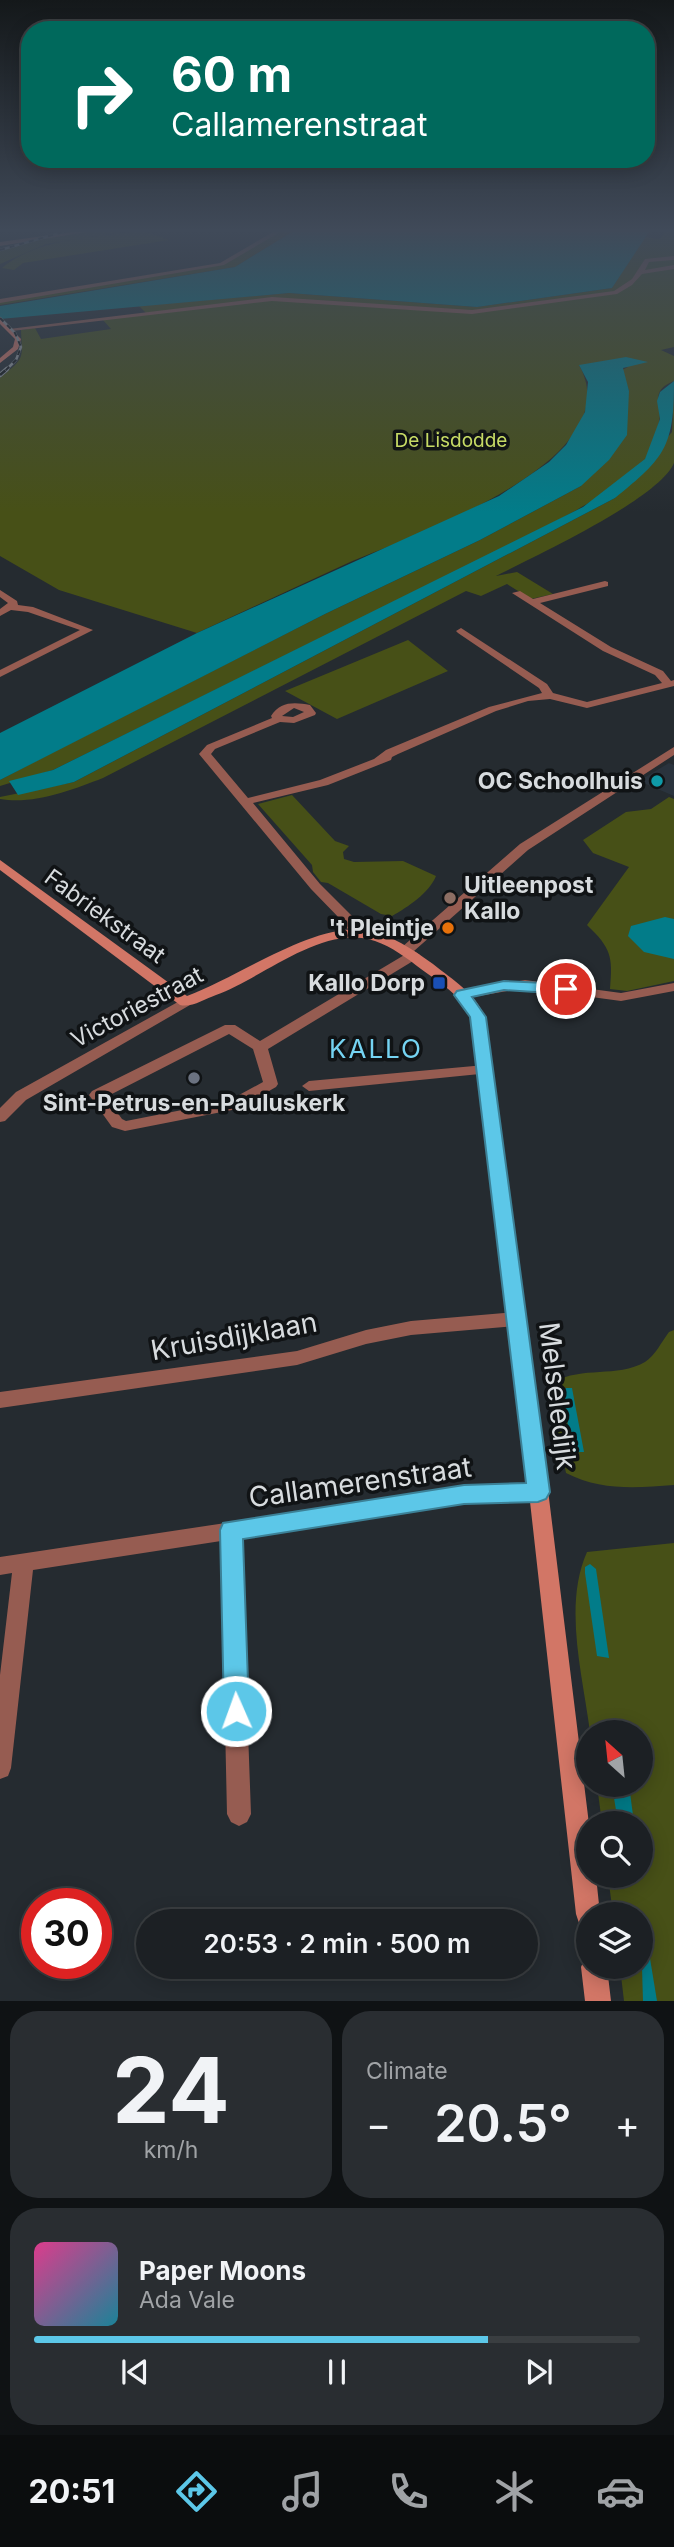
<!DOCTYPE html>
<meta charset="utf-8">
<style>
:root{--surface:#1c2024;--page:#292d31;--text:#f1f3f6;--muted:#a0a3a6;--line:#3a3e41;--accent:#5cc7e8}
body{margin:0;font-family:Inter,sans-serif;background:var(--page);color:var(--text);height:100vh;display:flex;flex-direction:column;font-size:26px;white-space:nowrap}
*{box-sizing:border-box;margin:0}
p{font-size:23px;color:var(--muted)}
.icon{flex:none;width:38px;height:38px;fill:none;stroke:currentColor;stroke-width:2;stroke-linecap:round;stroke-linejoin:round}
.map{position:relative;height:2001px;overflow:hidden}
.drawer{display:flex;flex-direction:column;gap:10px;padding:10px;background:#0f1214;flex:1}
.drawer>*{flex:none}
.top-card{position:absolute;left:21px;top:21px;width:634px;height:147px;border-radius:28px;box-shadow:0 4px 18px #0003,0 0 0 2px var(--line);background:#00695c;color:#fff;overflow:hidden}
.needle{width:46px;rotate:333deg}
.controls{position:absolute;left:576px;top:1720px;display:grid;gap:14px}
.controls a{display:grid;place-items:center;width:77px;height:77px;border-radius:50%;background:var(--surface);box-shadow:0 4px 18px #0003,0 0 0 2px var(--line);font-size:35px}
.speed{position:absolute;left:21px;top:1888px;display:flex;gap:14px;font-size:35px;font-weight:700;text-align:center}
.speed>*{display:grid;place-content:center;width:91px;height:91px;border-radius:50%;background:var(--surface);box-shadow:0 4px 18px #0003,0 0 0 2px var(--line);line-height:1}
.speed .limit{border:10px solid #d22;background:#fff;color:#111}
.pin{position:absolute;display:grid;place-items:center;width:60px;height:60px;color:#fff;margin:-30px;border:4px solid #fff;border-radius:50%;box-shadow:0 2px 7px #0007}
.me{position:absolute;width:77px;margin:-38px;rotate:358deg;stroke-linejoin:round;filter:drop-shadow(0 0 5px #0008)}
.turn{display:flex;align-items:center;gap:24px;height:147px;padding:0 35px;font-size:32px}
.turn .icon{width:91px;height:91px;stroke-width:2.5}
.turn b{display:block;font-size:49px;line-height:60px}
.big{font-size:52px;font-weight:600;line-height:1.1}
.drawer .tile{flex:1;display:flex;flex-direction:column;justify-content:center;gap:10px;min-width:0;padding:0 24px;border-radius:28px;background:var(--page)}
.drawer .dial{align-items:center;gap:0}
.dial b{font-size:91px;line-height:1}
.song{display:flex;align-items:center;gap:21px}
.cover{width:84px;height:84px;border-radius:10px;background:linear-gradient(135deg,hsl(330 70% 55%),hsl(190 70% 35%))}
.played{height:7px;border-radius:4px;background:linear-gradient(90deg,var(--accent) 75%,var(--line) 75%)}
.keys{display:flex;justify-content:space-around;direction:ltr}
.heat{display:flex;justify-content:space-between;align-items:center;font-size:38px;direction:ltr}
.drawer .tiles{flex:1;display:grid;gap:10px;grid-template-columns:1fr 1fr}
.tile:last-child{grid-column:span 2}
.trip{position:absolute;left:136px;top:1909px;width:402px;height:70px;border-radius:35px;background:var(--surface);box-shadow:0 4px 18px #0003,0 0 0 2px var(--line);font-weight:600;line-height:70px;text-align:center}
.dock{display:flex;height:112px;justify-content:space-around;align-items:center;background:#0b0d0e;color:var(--muted)}
.dock .icon{width:49px;height:49px}
.dock .selected{color:var(--accent)}
.dock b{font-size:32px;color:var(--text)}
.map>svg:first-child{display:block}
</style>
<div class="map">
<svg width="674" height="2001" viewBox="0 0 674 2001">
<rect width="100%" height="100%" fill="#252b30"/>
<polygon fill="#2a333d" points="669,763 674,765 674,796 639,781"/>
<g fill="#475017">
<polygon points="89,232 121,232 46,244 0,264 0,251 32,240"/>
<path d="M131 232H146L169 240 23 263 14 270 2 268C36 239 89 238 131 232Z"/>
<polygon points="277,232 292,232 235,267 0,305 0,302 222,264"/>
<path d="M664 232H674V347L661 350 674 356V381C648 391 663 405 659 422 657 433 652 448 646 458 628 487 546 526 514 543L53 770 0 786V780L36 761 325 614 480 540 581 486 629 391 622 370 628 367 579 365C633 461 410 536 348 563 297 586 247 610 197 633L59 590 0 556V378C26 357 22 359 21 330L35 328 41 339 111 329 103 320 147 314 139 306 289 293 477 307 612 288 645 237 660 239Z"/>
<path d="M674 393C674 409 674 450 674 463 659 499 533 557 496 576L517 572 553 594 531 599 507 584 481 596 466 591 103 778C72 790 33 805 0 799V797L74 782 615 498 672 432Z"/>
<polygon points="408,640 448,671 337,719 285,691"/>
<path d="M292 795 335 841 349 846 343 852 344 859 354 862 403 861 436 876C429 893 408 907 392 916L381 914 328 883 321 882 313 872 312 865 258 804Z"/>
<path d="M669 797 674 799V981L627 991 610 989C613 956 611 948 587 925L629 867 593 853 583 840 626 812 651 809Z"/>
<path d="M674 1330V1485C636 1488 601 1491 566 1473L552 1400 554 1382C582 1366 617 1378 645 1362 655 1356 662 1341 669 1332Z"/>
<path d="M674 1543V2001H624L620 1967H640V1914H613L608 1876H640V1824L602 1823 597 1785H640V1732H590C583 1676 563 1606 587 1552Z"/>
</g>
<g fill="#027c89">
<polygon points="292,232 649,232 612,288 477,307 289,293 0,319 0,306 235,267"/>
<polygon points="626,357 648,362 623,368 629,391 627,435 609,460 581,486 480,540 325,614 0,780 0,733 197,633 499,496 549,462 566,445 585,412 588,382 579,365"/>
<path d="M674 381C674 446 666 457 615 498L74 782 18 795 9 781 53 770 583 507 645 459 660 419 657 401 660 392Z"/>
<polygon points="665,917 674,919 674,959 644,952 628,936 631,926"/>
<polygon points="566,1388 572,1388 584,1452 574,1452 572,1448 562,1392"/>
<polygon points="590,1564 596,1569 609,1658 597,1656 585,1573 585,1567"/>
<polygon points="612,1785 629,1785 634,1823 618,1823"/>
<polygon points="641,1934 646,1934 657,2001 643,2001"/>
</g>
<g fill="none" stroke-linecap="round" stroke-linejoin="round">
<g fill="#965c51" fill-rule="evenodd">
<polygon points="273,232 280,232 224,265 0,303 0,299 220,263"/>
<polygon points="674,256 674,260 649,262 645,270 674,265 674,269 642,274 632,285 617,294 472,314 272,301 12,331 9,329 272,297 472,310 614,291 632,279 645,259"/>
<path d="M605 581 608 582V586L540 603 611 647 663 671 671 681 674 680V686L587 708 550 699 528 701 496 711 398 754 392 757 391 760 328 785 253 803 320 884 354 918 364 933 362 936H352L344 923 311 889 199 754 207 745 272 718 271 716C280 701 295 702 310 705L316 713 315 715 294 723 280 722 215 749 211 754 248 798 320 780 374 759 386 750 489 707 542 693 539 688 458 633 456 631 461 628 547 684 553 693 587 702 662 683 655 675 603 651 512 593 520 591 533 599ZM294 708 304 712 293 717 282 716Z"/>
<polygon points="0,590 17,601 18,605 33,607 93,630 0,677 0,670 80,630 28,612 11,610 0,616 0,609 8,603 0,597"/>
<path d="M674 747V755L528 850 414 951 420 955 418 958 268 1049 278 1084 276 1087 237 1109 125 1131 112 1127 89 1095 92 1091 225 1025H235L260 1041 406 954 400 950 402 947 520 844ZM229 1034 253 1049 263 1082 228 1101 126 1121 122 1119 106 1097Z"/>
<polygon points="525,980 621,993 674,983 674,991 621,1001 525,988 462,999 455,995 462,991"/>
<polygon points="185,998 192,1002 190,1005 26,1100 5,1121 0,1122 0,1108 16,1092"/>
<polygon points="485,1065 490,1067 492,1070 490,1073 309,1091 302,1086 309,1081"/>
<polygon points="517,1312 523,1314 526,1319 523,1324 517,1326 411,1335 366,1344 297,1365 0,1408 0,1392 297,1351 366,1330 411,1321"/>
<polygon points="539,1484 546,1486 549,1492 546,1498 539,1500 464,1503 241,1538 251,1814 247,1822 239,1826 231,1822 227,1814 221,1541 33,1570 11,1768 8,1776 0,1779 0,1675 12,1573 0,1575 0,1557 464,1487"/>
</g>
<g fill="#d27666" fill-rule="evenodd">
<polygon points="72,232 87,232 0,246 0,242"/>
<polygon points="0,318 21,339 18,349 0,363 0,358 13,347 15,339 0,324"/>
<path d="M0 860 187 996C237 978 314 922 366 930 392 935 412 949 433 964 453 980 475 993 485 1017L534 1376 589 1824 588 1876H596L600 1914H588V1926L579 1923 576 1914 516 1376 471 1017C462 996 439 982 421 969 407 958 392 947 375 941 323 923 263 978 216 995 205 999 191 1008 180 1005L0 870Z"/>
<polygon points="588,1957 588,1967 607,1967 611,2001 585,2001 581,1967 585,1958"/>
</g>
<g stroke="#959a9e" stroke-width="2.5">
<g id="rail-far1">
<polyline points="0,250 63,232"/>
<polyline points="0,318 15,333 21,347 16,360 5,371"/>
</g>
</g>
<g stroke="#959a9e" stroke-width="4.5">
<polyline id="rail" points="0,375 7,369"/>
</g>
<use href="#rail-far1" stroke="#101315" stroke-width="2" stroke-dasharray="5" stroke-linecap="butt"/>
<use href="#rail" stroke="#101315" stroke-width="2.5" stroke-dasharray="7" stroke-linecap="butt"/>
</g>
<linearGradient id="sky" x2="0" y2="1"><stop stop-color="#14181a"/><stop offset="0.45" stop-color="#404a59"/><stop offset="1" stop-color="#404a59" stop-opacity="0"/></linearGradient>
<rect width="674" height="512" fill="url(#sky)"/>
<polygon fill="#5cc7e8" stroke="#3c8197" stroke-width="2" points="504,981 566,984 573,989 566,994 504,990 472,997 486,1017 550,1492 546,1499 538,1502 464,1504 243,1539 249,1711 245,1720 236,1723 228,1720 224,1711 220,1530 223,1523 464,1485 526,1483 470,1017 454,995 457,991"/>
<circle fill="#0f9aa8" stroke="#101315" stroke-width="2.5" cx="657" cy="781" r="7"/>
<circle fill="#8d6e63" stroke="#101315" stroke-width="2.5" cx="450" cy="898" r="7"/>
<circle fill="#e8710a" stroke="#101315" stroke-width="2.5" cx="448" cy="928" r="7"/>
<rect fill="#1a4fb4" stroke="#101315" stroke-width="2.5" x="432" y="976" width="14" height="14" rx="3.5"/>
<circle fill="#6b7280" stroke="#101315" stroke-width="2.5" cx="194" cy="1078" r="7"/>
<g text-anchor="middle" dominant-baseline="central" stroke-width="7" stroke-linejoin="round" paint-order="stroke">
<g font-size="19" fill="#c7db65" stroke="#101315">
<text x="451" y="440">De Lisdodde</text>
</g>
<g font-size="23" font-weight="bold" fill="#d7dbde" stroke="#101315" text-anchor="end">
<text x="643" y="781">OC Schoolhuis</text>
<text x="464" y="885" text-anchor="start">Uitleenpost<tspan x="464" dy="26">Kallo</tspan></text>
<text x="434" y="928">'t Pleintje</text>
<text x="425" y="983">Kallo Dorp</text>
<text x="194" y="1103" text-anchor="middle">Sint-Petrus-en-Pauluskerk</text>
</g>
<g font-size="23" fill="#d7dbde" stroke="#101315">
<text transform="translate(105 916) rotate(36)">Fabriekstraat</text>
<text transform="translate(137 1007) rotate(-28)">Victoriestraat</text>
</g>
<g font-size="26" letter-spacing="2" fill="#75d4f3" stroke="#101315">
<text x="376" y="1048">KALLO</text>
</g>
<g font-size="28" fill="#d7dbde" stroke="#101315">
<text transform="translate(234 1336) rotate(-10)">Kruisdijklaan</text>
<text transform="translate(558 1396) rotate(83)">Melseledijk</text>
<text transform="translate(360 1482) rotate(-8)">Callamerenstraat</text>
</g>
</g>
</svg>
<div class="controls">
<a><svg class="needle" viewBox="-14 -14 28 28"><path d="M0-13l5 13h-10z" fill="#e53935"/><path d="M0 13l5-13h-10z" fill="#a0a3a6"/></svg></a>
<a><svg class="icon" aria-label="search" viewBox="0 0 24 24"><circle cx="10" cy="10" r="6"/><path d="M15 15l6 6"/></svg></a>
<a><svg class="icon" aria-label="layers" viewBox="0 0 24 24"><path d="M12 4l9 5-9 5-9-5zM3 14l9 5 9-5"/></svg></a>
</div>
<div class="speed"><div class="limit">30</div></div>
<div class="pin" style="left:566px;top:989px;background:#d93025"><svg class="icon" aria-label="arrive" viewBox="0 0 24 24"><path d="M6 21V4h12l-3 4 3 4H6"/></svg></div>
<svg class="me" style="left:236px;top:1711px" viewBox="-20 -20 40 40"><circle r="17" fill="#5cc7e8" stroke="#fff" stroke-width="3"/><path d="M0-11L8 9 0 5-8 9z" fill="#fff"/></svg>
<div class="trip">20:53 · 2 min · 500 m</div>
<div class="top-card">
<div class="turn"><svg class="icon" aria-label="right" viewBox="0 0 24 24"><path d="M7 20v-9h11M14 6l5 5-5 5"/></svg><div><b>60 m</b>Callamerenstraat</div></div>
</div>
</div>
<section class="drawer">
<div class="tiles">
<div class="tile dial"><b>24</b><p>km/h</p></div>
<div class="tile"><p>Climate</p>
<div class="heat"><a>−</a><b class="big">20.5°</b><a>+</a></div>
</div>
<div class="tile">
<div class="song"><i class="cover"></i><div><b>Paper Moons</b><p>Ada Vale</p></div></div>
<div class="played"></div>
<div class="keys"><svg class="icon" aria-label="previous" viewBox="0 0 24 24"><path d="M18 5L8 12l10 7zM5 5v14"/></svg><svg class="icon" aria-label="pause" viewBox="0 0 24 24"><path d="M8 5v14M16 5v14"/></svg><svg class="icon" aria-label="next" viewBox="0 0 24 24"><path d="M6 5l10 7-10 7zM19 5v14"/></svg></div>
</div>
</div>
</section>
<nav class="dock">
<b>20:51</b>
<svg class="icon selected" aria-label="directions" viewBox="0 0 24 24"><path d="M12 3l9 9-9 9-9-9zM9 14v-3h6M13 9l2 2-2 2"/></svg>
<svg class="icon" aria-label="music" viewBox="0 0 24 24"><path d="M9 18V5l10-2v13"/><circle cx="6" cy="18" r="3"/><circle cx="16" cy="16" r="3"/></svg>
<svg class="icon" aria-label="phone" viewBox="0 0 24 24"><path d="M5 4h4l2 5-3 2q2 4 5 5l2-3 5 2v4C11 20 4 13 5 4z"/></svg>
<svg class="icon" aria-label="climate" viewBox="0 0 24 24"><path d="M12 3v18M4 7l16 10M4 17L20 7"/></svg>
<svg class="icon" aria-label="car" viewBox="0 0 24 24"><path d="M5 17H2v-5l4-1 3-4h7l3 4 3 1v5h-3M9 17h6M6 11h13"/><circle cx="7" cy="17" r="2"/><circle cx="17" cy="17" r="2"/></svg>
</nav>
